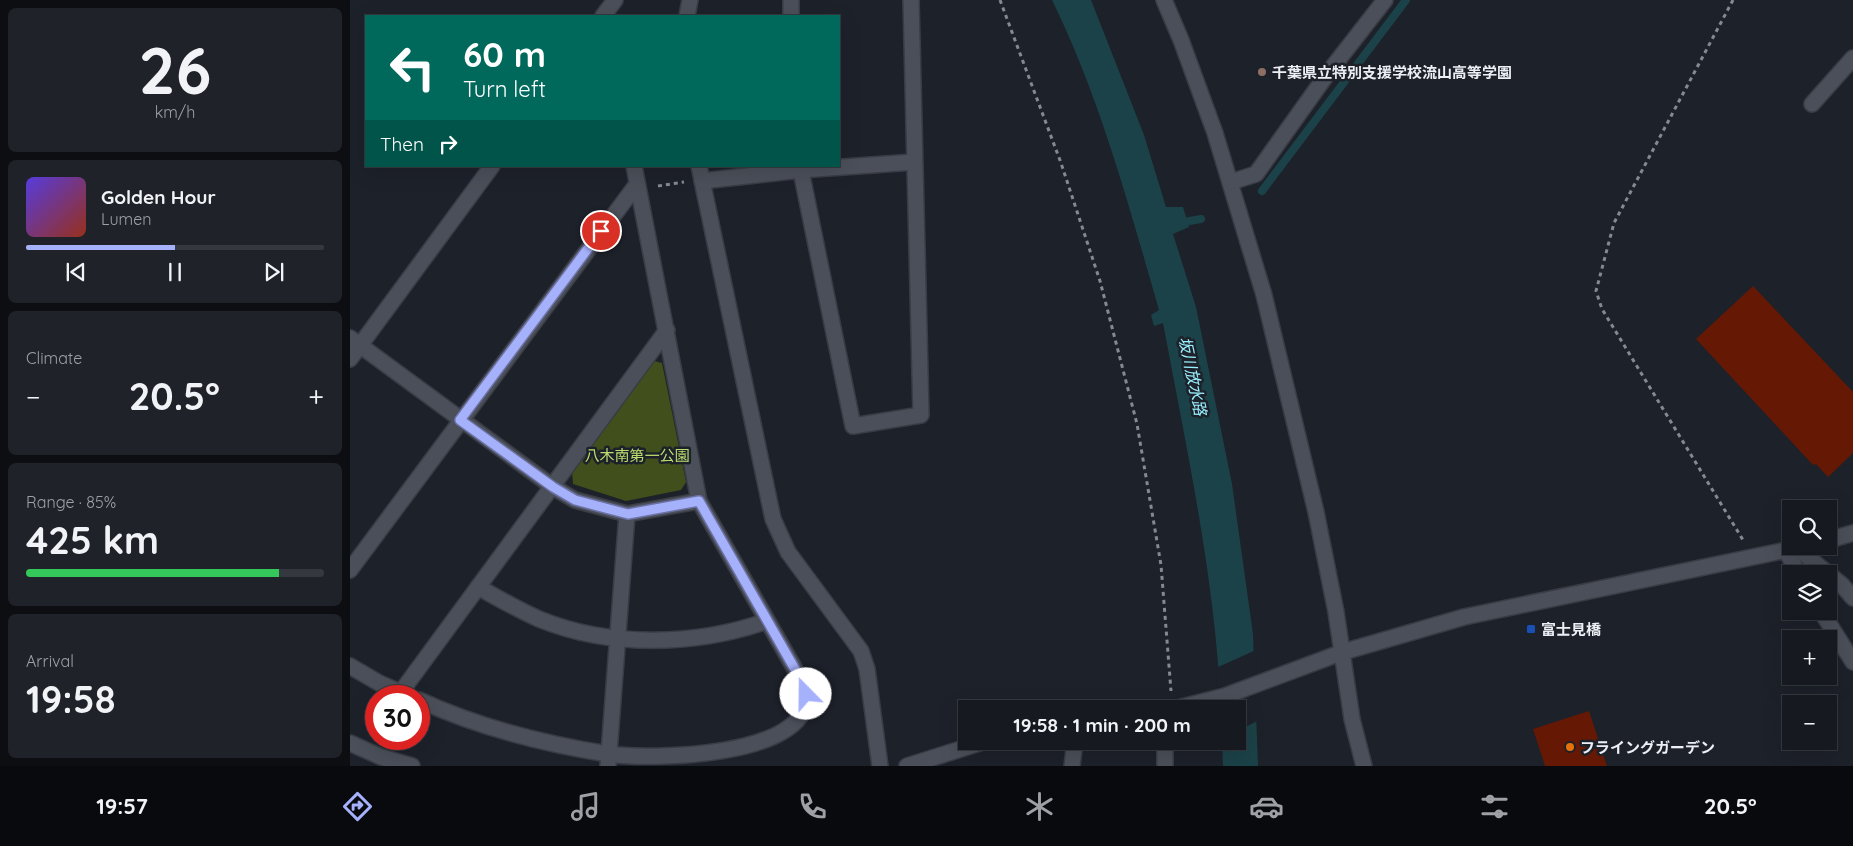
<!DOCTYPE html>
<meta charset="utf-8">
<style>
:root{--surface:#161920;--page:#1f2229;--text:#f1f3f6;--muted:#9ea0a5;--line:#35383e;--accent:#a6b1fc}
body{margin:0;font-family:Quicksand,"Noto Sans JP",sans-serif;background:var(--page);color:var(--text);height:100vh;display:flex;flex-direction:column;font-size:19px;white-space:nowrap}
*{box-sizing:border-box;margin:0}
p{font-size:16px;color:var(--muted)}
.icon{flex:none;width:28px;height:28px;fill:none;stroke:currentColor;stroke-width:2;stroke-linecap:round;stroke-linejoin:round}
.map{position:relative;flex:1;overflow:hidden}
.sheet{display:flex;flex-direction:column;gap:8px;padding:8px;background:#0c0e12;width:350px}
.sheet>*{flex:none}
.banner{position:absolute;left:15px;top:15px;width:475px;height:152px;border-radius:0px;box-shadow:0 5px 20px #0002,0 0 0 1px var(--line);background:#00695c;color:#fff;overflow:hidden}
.buttons{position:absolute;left:1432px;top:500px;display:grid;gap:10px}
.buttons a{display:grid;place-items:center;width:55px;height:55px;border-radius:0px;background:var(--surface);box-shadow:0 5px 20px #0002,0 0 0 1px var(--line);font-size:25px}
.speed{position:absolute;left:15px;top:685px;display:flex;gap:10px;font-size:25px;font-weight:700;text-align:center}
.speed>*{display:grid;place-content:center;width:65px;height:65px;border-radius:50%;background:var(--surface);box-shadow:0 5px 20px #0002,0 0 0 1px var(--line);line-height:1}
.speed .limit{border:8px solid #d22;background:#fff;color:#111}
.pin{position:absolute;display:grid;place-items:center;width:42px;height:42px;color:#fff;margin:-21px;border:2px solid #fff;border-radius:50%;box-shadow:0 1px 5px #0007}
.me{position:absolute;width:55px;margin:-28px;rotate:338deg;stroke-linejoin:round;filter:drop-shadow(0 0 4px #0008)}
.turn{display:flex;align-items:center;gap:18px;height:105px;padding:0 15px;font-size:22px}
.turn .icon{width:65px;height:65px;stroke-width:2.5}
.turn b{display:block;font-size:35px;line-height:42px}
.then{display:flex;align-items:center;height:48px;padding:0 15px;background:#0003;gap:10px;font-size:19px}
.big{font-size:38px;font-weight:700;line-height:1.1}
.sheet .widget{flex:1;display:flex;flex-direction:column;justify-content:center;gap:8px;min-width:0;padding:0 18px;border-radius:8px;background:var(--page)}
.sheet .dial{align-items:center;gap:0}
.dial b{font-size:65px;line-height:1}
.song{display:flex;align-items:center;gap:15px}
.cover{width:60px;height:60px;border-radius:8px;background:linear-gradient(135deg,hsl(250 70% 55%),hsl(10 70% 35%))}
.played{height:5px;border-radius:2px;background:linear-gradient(90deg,var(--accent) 50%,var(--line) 50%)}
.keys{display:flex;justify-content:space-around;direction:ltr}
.heat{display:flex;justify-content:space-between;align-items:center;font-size:28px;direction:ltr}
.charge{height:8px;border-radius:4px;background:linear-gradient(90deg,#34c759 85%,var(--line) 0)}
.trip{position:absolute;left:608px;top:700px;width:288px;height:50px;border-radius:0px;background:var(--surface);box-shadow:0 5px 20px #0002,0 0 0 1px var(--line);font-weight:700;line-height:50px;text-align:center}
.tab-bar{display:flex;height:80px;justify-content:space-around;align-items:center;background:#090a0d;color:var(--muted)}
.tab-bar .icon{width:35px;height:35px}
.tab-bar .active{color:var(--accent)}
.tab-bar b{font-size:22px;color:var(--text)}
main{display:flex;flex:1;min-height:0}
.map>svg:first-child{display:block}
</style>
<main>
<section class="sheet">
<div class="widget dial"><b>26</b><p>km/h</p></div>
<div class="widget">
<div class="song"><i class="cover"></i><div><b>Golden Hour</b><p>Lumen</p></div></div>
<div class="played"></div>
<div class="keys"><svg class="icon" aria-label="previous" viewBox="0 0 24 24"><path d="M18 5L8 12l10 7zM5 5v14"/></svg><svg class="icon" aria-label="pause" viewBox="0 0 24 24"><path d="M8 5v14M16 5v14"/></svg><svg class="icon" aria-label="next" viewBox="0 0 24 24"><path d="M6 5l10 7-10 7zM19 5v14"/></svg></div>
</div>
<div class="widget"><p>Climate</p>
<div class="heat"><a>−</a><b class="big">20.5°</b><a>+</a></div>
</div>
<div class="widget"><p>Range · 85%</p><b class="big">425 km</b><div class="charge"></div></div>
<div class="widget"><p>Arrival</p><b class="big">19:58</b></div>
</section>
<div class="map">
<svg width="1503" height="766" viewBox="0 0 1503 766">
<rect width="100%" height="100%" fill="#1d212a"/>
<polygon fill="#404f1b" points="304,361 312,363 336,482 331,490 276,501 223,484 222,471"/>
<path fill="#1b4248" d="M702 0H741L794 135 816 207H833L839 227 823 234 846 307 882 484 903 634 908 766H873L872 741H886V709H871C865 578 837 451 813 323L804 326 801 315 809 310C779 206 750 98 702 0Z"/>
<polygon fill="#1d212a" points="906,650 909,720 886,732 886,709 868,709 866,668"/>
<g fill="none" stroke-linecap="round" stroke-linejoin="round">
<g stroke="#1b4248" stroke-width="8">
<polyline points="912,191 1056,0"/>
<polyline points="828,223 851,219"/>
</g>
</g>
<g fill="#651804">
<polygon points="1403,286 1503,392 1503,453 1478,477 1466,464 1463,465 1346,339"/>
<polygon points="1239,711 1257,766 1195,766 1183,729"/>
</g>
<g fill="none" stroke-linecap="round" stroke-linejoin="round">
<g stroke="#393c44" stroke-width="18">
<g id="minor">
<polyline points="441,0 441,16"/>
<polyline points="814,0 831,40 865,133 914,295 966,512 986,612 1002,719 1014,766"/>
<polyline points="253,16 265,0"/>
<polyline points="337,16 340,0"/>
<polyline points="1462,104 1503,58"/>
<polyline points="349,166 423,519 438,552 511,651 517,669 530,766"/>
<polyline points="450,166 503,426 571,415 561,0"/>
<polyline points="352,181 451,170 564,162"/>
<polyline points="881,182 906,174 978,73 1035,0"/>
<polyline points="0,338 203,487 225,500 277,514 349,501"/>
<polyline points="0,359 142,166"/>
<polyline points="1479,540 1503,533"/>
<polyline points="1448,549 1492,585 1503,598"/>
<polyline points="1436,551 1449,574"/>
<polyline points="0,570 287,184"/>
<path d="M128 587C148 598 168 610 189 619 260 648 346 646 417 621"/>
<polyline points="1471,611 1503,662"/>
<polyline points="0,666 29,683 59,696"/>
<polyline points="51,692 317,330"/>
<path d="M69 700C128 727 194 744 258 754 299 760 460 758 456 695 455 687 450 678 446 671L349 501 284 166"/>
<polyline points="824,709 875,696 993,652 1114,617 1456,546"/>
<polyline points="815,741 815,766"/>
<polyline points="0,743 31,757 62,766"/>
<polyline points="258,766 277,514"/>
<polyline points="557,766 636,741"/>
<polyline points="722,766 725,741"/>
</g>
</g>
<g stroke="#858990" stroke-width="3" stroke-dasharray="4 4" stroke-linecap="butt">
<polyline points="650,0 711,163 750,281 787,424 811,565 821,691"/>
<polyline points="1383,0 1264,223 1246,291 1252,309 1393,540"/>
<polyline points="308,186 334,182"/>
</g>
<use href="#minor" stroke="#4a4f59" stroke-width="15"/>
</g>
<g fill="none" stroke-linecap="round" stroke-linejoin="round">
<g stroke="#6c73a4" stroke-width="12">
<polyline id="route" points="251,231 110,420 203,487 225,500 278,514 349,501 446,671 456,694"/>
</g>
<use href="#route" stroke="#a6b1fc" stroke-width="9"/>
</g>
<circle fill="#8d6e63" stroke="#1d212a" stroke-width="2" cx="912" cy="72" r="5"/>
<rect fill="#1a4fb4" stroke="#1d212a" stroke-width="2" x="1176" y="624" width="10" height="10" rx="2.5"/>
<circle fill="#e8710a" stroke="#1d212a" stroke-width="2" cx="1220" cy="747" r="5"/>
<g text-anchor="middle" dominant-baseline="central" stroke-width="5" stroke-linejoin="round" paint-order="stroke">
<g font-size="15" font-weight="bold" fill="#eceff5" stroke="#1d212a" text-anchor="start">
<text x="922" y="72">千葉県立特別支援学校流山高等学園</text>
<text x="1191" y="629">富士見橋</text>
<text x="1230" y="747">フライングガーデン</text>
</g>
<g font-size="15" fill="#bcdd6e" stroke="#1d212a">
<text x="287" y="455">八木南第一公園</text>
</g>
<g font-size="16" font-style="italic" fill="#99f0fe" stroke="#1d212a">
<text transform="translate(843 376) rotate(78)">坂川放水路</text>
</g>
</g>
</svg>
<div class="buttons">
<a><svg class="icon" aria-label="search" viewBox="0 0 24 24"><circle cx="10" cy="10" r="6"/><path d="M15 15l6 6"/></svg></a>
<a><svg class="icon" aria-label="layers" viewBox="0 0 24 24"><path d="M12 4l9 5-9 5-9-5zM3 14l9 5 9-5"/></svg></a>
<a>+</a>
<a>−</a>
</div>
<div class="speed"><div class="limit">30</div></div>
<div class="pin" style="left:251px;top:231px;background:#d93025"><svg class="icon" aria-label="arrive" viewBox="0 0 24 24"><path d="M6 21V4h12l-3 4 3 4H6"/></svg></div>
<svg class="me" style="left:456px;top:694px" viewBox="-20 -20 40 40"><circle r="19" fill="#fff"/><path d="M0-13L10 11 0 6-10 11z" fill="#a6b1fc"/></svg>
<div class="trip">19:58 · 1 min · 200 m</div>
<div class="banner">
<div class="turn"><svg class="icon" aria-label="left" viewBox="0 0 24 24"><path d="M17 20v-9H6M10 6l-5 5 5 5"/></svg><div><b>60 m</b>Turn left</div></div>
<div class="then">Then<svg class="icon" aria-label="right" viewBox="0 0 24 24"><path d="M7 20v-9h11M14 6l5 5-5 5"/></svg></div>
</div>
</div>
</main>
<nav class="tab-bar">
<b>19:57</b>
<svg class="icon active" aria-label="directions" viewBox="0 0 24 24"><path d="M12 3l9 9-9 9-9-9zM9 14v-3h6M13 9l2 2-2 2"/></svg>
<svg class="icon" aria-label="music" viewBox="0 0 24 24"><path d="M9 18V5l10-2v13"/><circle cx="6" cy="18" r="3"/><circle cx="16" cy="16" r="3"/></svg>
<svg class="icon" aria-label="phone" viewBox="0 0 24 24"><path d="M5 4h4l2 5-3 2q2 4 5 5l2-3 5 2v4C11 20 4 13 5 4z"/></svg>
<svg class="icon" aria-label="climate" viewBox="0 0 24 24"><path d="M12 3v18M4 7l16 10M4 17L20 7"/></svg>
<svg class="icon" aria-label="car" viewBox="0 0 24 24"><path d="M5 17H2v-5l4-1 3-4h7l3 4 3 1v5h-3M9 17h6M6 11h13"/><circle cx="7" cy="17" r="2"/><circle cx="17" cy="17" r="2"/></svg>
<svg class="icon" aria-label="filters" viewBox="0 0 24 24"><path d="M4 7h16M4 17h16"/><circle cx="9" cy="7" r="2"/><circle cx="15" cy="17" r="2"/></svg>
<b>20.5°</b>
</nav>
